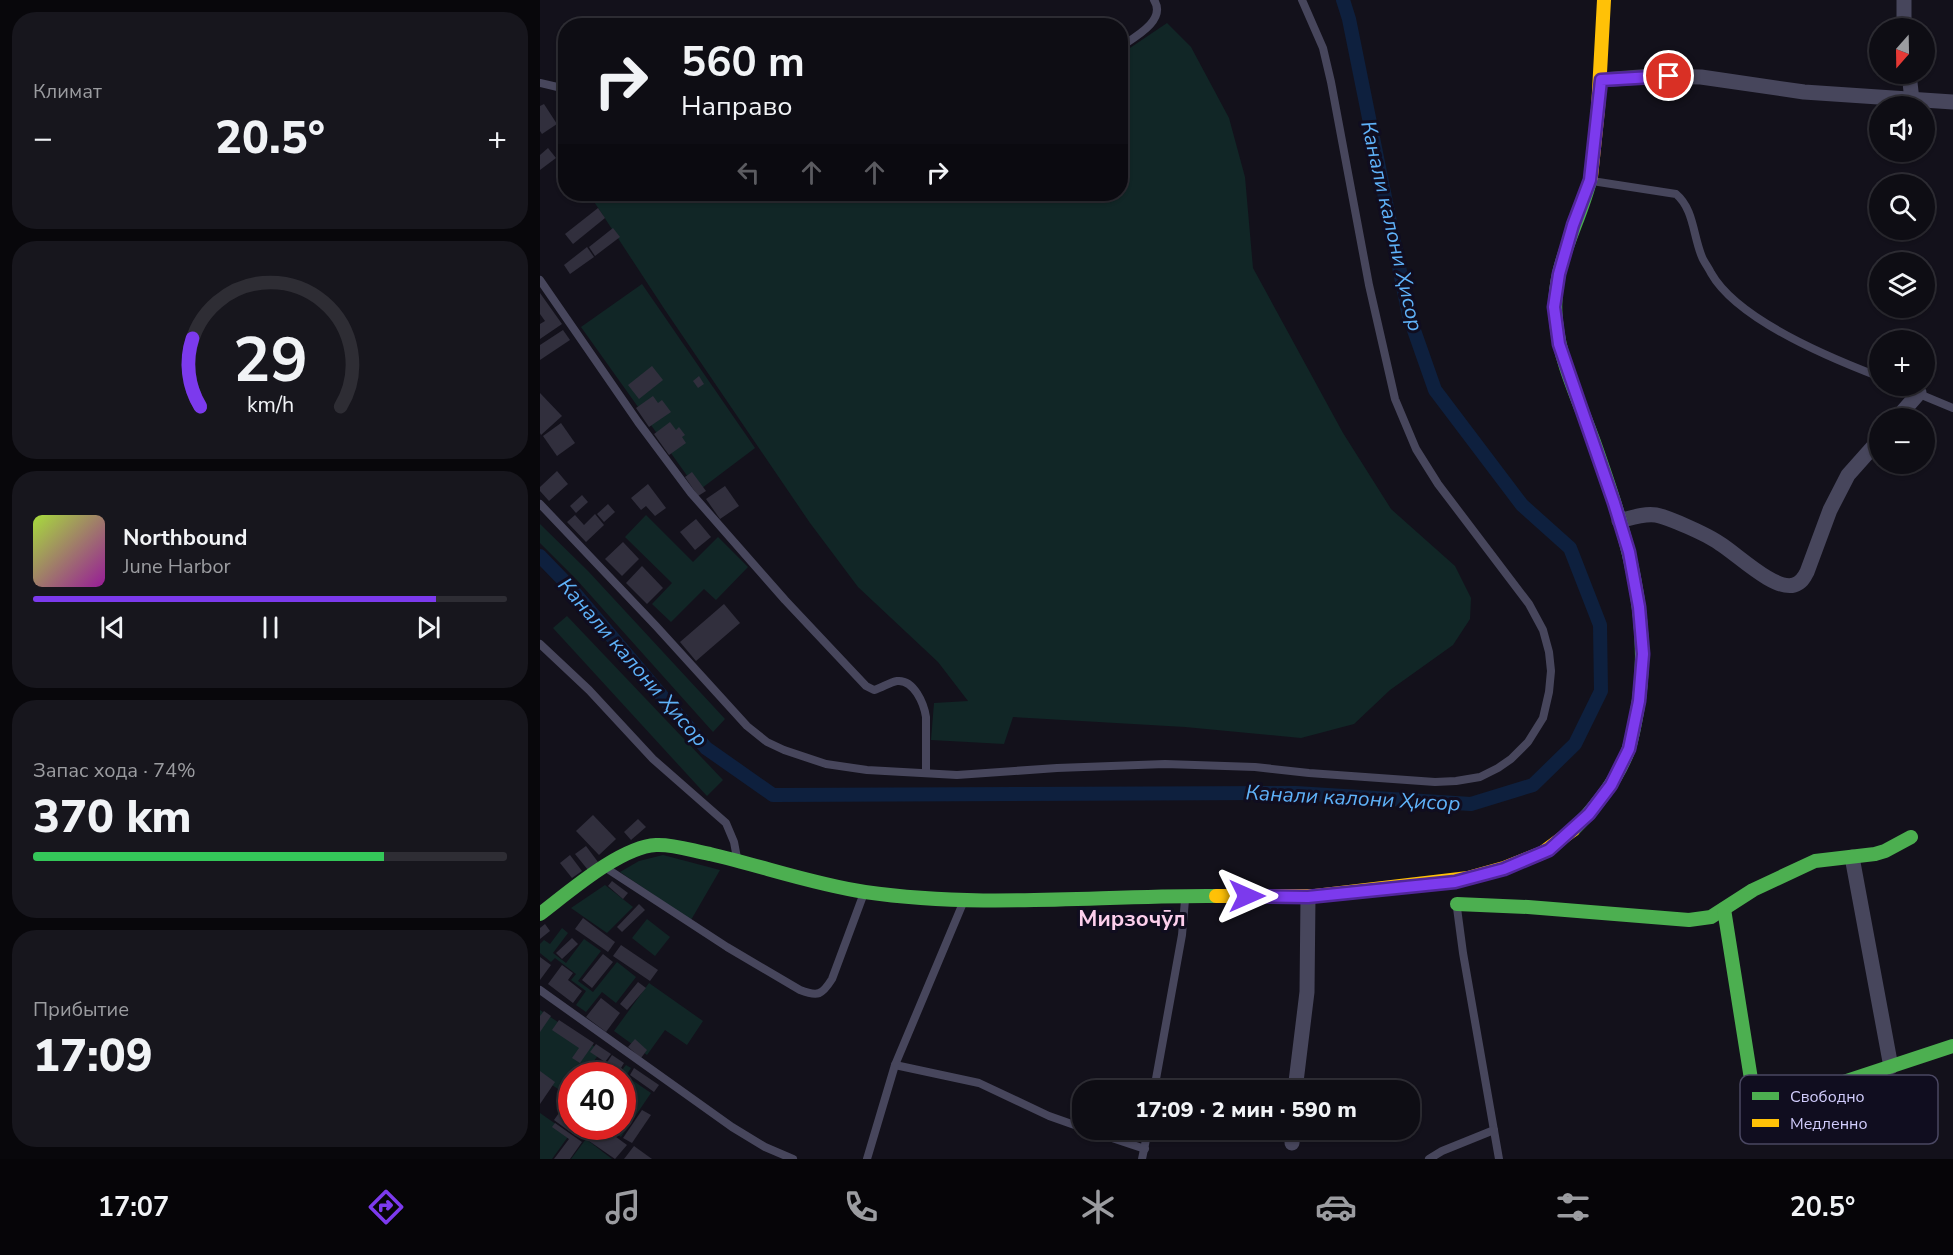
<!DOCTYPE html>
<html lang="ru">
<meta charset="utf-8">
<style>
:root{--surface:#0e0d14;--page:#17161d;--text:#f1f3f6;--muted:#9b9ca0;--line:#2e2d34;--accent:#7c3aed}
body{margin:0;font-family:"Nunito Sans",sans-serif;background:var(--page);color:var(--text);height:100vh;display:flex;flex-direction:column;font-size:22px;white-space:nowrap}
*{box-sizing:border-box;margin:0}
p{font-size:20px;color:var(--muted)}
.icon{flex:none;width:33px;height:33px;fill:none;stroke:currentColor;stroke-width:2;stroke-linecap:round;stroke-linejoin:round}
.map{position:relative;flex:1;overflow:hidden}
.drawer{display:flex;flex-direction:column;gap:12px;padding:12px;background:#08070b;width:540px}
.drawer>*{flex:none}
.guide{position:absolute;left:18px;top:18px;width:570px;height:183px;border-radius:24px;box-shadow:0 2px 4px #0004,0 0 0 2px var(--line);background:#0e0d14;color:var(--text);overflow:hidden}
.needle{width:39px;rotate:200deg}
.controls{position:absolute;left:1329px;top:18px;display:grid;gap:12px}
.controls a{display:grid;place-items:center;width:66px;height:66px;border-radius:50%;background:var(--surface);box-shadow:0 2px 4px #0004,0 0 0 2px var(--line);font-size:30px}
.speed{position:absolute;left:18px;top:1062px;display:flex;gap:12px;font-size:30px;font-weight:700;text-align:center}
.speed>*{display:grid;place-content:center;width:78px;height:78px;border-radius:50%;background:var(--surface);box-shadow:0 2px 4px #0004,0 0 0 2px var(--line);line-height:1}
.speed .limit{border:9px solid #d22;background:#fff;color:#111}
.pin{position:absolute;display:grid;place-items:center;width:51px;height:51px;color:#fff;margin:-26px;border:3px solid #fff;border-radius:50%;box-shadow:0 2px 6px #0007}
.me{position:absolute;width:66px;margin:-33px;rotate:90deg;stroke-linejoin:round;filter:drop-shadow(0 0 4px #0008)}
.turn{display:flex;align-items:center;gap:21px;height:126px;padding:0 24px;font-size:27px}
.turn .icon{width:78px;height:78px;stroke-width:2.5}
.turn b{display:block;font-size:42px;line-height:51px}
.lanes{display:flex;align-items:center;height:57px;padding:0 24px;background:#0003;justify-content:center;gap:30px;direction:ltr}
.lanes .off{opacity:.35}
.big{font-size:45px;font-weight:800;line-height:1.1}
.drawer .card{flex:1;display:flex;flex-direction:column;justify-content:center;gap:9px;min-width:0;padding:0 21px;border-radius:24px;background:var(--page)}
.drawer .dial{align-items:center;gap:0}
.dial svg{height:156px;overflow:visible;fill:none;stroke:var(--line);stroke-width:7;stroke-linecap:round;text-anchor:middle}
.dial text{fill:var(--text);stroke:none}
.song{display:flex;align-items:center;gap:18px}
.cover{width:72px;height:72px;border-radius:9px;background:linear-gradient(135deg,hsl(80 70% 55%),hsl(300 70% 35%))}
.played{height:6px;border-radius:3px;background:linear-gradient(90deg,var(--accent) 85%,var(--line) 85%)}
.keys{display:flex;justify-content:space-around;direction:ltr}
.heat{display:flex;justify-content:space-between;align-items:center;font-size:33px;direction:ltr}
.charge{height:9px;border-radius:4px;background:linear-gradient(90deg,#34c759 74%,var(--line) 0)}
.trip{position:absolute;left:532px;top:1080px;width:348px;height:60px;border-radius:24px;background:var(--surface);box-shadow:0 2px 4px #0004,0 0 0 2px var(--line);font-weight:800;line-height:60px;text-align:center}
.tabs{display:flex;height:96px;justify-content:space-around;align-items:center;background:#060508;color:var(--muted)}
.tabs .icon{width:42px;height:42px}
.tabs .on{color:var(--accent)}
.tabs b{font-size:27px;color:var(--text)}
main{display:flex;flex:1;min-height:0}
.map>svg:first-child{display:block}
</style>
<main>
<section class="drawer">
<div class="card"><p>Климат</p>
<div class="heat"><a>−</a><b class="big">20.5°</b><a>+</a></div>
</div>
<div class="card dial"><svg viewBox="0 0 100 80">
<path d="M14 69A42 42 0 1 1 86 69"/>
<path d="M14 69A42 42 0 0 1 10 34" stroke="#7c3aed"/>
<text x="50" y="56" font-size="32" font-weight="700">29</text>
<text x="50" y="72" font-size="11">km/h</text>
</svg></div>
<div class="card">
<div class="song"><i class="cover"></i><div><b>Northbound</b><p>June Harbor</p></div></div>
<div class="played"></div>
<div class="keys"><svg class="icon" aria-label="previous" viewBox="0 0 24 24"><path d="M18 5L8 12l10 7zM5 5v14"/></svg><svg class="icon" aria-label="pause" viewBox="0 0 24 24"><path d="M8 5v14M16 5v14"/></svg><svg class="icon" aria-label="next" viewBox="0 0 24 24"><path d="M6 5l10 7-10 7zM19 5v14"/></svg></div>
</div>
<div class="card"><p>Запас хода · 74%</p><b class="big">370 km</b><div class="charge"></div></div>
<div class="card"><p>Прибытие</p><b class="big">17:09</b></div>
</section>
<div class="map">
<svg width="1413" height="1159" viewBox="0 0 1413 1159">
<rect width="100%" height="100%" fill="#13111b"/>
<g fill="#112626">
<polygon points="627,23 651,47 689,118 705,177 713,268 803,433 851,509 915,566 931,598 930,619 913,645 850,690 814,724 761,738 645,727 473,717 464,744 391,740 394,703 428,701 398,662 318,587 270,523 125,310 49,194 580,194 581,54"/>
<polygon points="102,284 215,448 158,491 41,327"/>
<polygon points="106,515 153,562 178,537 208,567 176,600 164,589 131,622 112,604 132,583 85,537"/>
<polygon points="0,524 48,571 185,719 173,732 36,579 0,543"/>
<polygon points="27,616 183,780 167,796 13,628"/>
<polygon points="123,855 180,870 151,920 80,872 99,861"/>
<polygon points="65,885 93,907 67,933 31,908"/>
<polygon points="107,919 130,937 115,956 92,938"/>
<polygon points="22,928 28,933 13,953 26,963 44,939 61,951 38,981 53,992 77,962 96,977 76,1003 62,992 46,1012 36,1005 46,991 31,980 36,974 15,958 11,962 0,953 0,944 4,940 10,944"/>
<polygon points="109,983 163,1021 147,1045 125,1030 107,1055 74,1031"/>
<polygon points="0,1010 61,1051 44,1075 32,1076 31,1094 30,1097 0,1077"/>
<polygon points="86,1065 91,1068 86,1076 111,1093 81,1137 66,1127 82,1126 82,1076 78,1075"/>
<polygon points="0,1113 30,1134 12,1159 0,1159"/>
<polygon points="46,1139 72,1159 31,1159"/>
</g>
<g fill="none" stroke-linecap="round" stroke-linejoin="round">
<polyline stroke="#0e203e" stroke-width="14" points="0,556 28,585 166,748 233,795 756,793 931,804 993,785 1035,744 1061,691 1060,625 1030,548 982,505 895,390 869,316 809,19 803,0"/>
</g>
<g fill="#312f3d">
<polygon points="4,104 17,124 2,134 0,131 0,106"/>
<polygon points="8,148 16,158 0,170 0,155"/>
<polygon points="26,151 26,166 20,154"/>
<polygon points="58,208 65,218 33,244 25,234"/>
<polygon points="73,228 80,237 55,256 49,247"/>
<polygon points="47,247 54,257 30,274 24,265"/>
<polygon points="0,293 22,324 0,339 0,324 5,321 0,314"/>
<polygon points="23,330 30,340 0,360 0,345"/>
<polygon points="112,366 123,380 99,399 88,385"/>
<polygon points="159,376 164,384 158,388 153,381"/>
<polygon points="0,393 22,416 1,435 0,433"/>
<polygon points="113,396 118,403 122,400 131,412 109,427 96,408"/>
<polygon points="130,422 136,430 139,427 145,435 142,437 146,443 129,455 114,434"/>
<polygon points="21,423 35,443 17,456 3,436"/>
<polygon points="17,471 28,484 9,501 0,491 0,487"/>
<polygon points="152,472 166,491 158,496 145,477"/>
<polygon points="108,484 126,508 115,516 106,506 101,510 91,498"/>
<polygon points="185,486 199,506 180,519 166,499"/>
<polygon points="42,495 48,502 36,513 30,506"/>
<polygon points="68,504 75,512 64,522 57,514"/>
<polygon points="55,514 64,525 46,542 27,522 35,515 44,525"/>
<polygon points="156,519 171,537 155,550 140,532"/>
<polygon points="83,542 99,559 82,576 65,559"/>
<polygon points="102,566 123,588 107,604 86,583"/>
<polygon points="184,604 200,623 156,661 140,642"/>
<polygon points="53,815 76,839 59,855 36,831"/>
<polygon points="98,819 106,827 91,840 84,832"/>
<polygon points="46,846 58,862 48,870 35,854"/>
<polygon points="30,855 42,871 32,878 20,863"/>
<polygon points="72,881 88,893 83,899 68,886"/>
<polygon points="99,904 105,910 82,932 77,927"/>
<polygon points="43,918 75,942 68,952 35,929"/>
<polygon points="5,924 10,931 0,939 0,928"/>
<polygon points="32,938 38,944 22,959 16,953"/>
<polygon points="81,945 118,970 110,981 73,956"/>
<polygon points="63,954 73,962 52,988 42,980"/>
<polygon points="0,957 11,965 0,980"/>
<polygon points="22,965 33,973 28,980 42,991 33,1003 8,984"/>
<polygon points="98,982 106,988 87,1010 80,1004"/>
<polygon points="61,998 80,1013 66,1032 46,1017"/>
<polygon points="4,1011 11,1016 0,1032 0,1016"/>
<polygon points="19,1020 54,1043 40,1063 32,1058 39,1048 12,1030"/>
<polygon points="95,1039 107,1050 101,1058 88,1047"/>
<polygon points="56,1044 71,1054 65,1062 50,1052"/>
<polygon points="72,1055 84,1063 76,1076 58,1076"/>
<polygon points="94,1068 119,1085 114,1092 90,1075"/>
<polygon points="0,1071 15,1082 0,1104"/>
<polygon points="28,1100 32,1103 32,1126 39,1126 33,1134 14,1120"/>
<polygon points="102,1110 111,1115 92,1143 83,1138"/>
<polygon points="15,1123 42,1142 30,1159 14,1159 29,1139 12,1127"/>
<polygon points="44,1126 61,1126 87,1145 75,1159 39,1134"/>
<polygon points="94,1146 112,1159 84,1159"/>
</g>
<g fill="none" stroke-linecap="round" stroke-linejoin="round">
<g stroke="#47465c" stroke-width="8">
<path d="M580 47C595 37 627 20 614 0"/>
<polyline points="0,83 26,89"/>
<path d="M1052 181 1136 194C1154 209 1153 236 1162 257 1164 262 1168 267 1171 273 1197 319 1290 358 1340 377"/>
<path d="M0 280 98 422 151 493 245 600 326 686 334 690C342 688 350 682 357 681 374 679 384 704 386 717V773"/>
<polyline points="1360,386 1413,408"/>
<polyline points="0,504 116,626 207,726 227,742 244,750 286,764 327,770 417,775 517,768 625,764 715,767 769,773 895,782 916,781 940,777 958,768 971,759 988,742 1003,718 1009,692 1011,671 1009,652 1003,630 989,604 898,484 876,449 855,399 829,285 791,82 783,48 762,0"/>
<polyline points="0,644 49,690 113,759 186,823 194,842 197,858"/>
<path d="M66 868 187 947 260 990C278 997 282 995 292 979L324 893"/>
<polyline points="917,908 923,953 959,1159"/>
<polyline points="0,990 192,1127 225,1147 253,1159"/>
<polyline points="355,1065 439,1083 509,1116 543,1128"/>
<polyline points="614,1090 642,935 645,900"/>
<polyline points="548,1130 605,1149"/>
<polyline points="327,1159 355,1065 423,903"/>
<polyline points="602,1159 608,1130"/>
<polyline points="889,1159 902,1151 954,1130"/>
</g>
<g stroke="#47465c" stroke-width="15">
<polyline points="1364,0 1364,28"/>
<polyline points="1369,74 1372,100"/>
<polyline points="1061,80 1113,76 1161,77 1264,92 1413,102"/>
<polyline points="1357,418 1379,393"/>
<path d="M1079 521C1091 518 1104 513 1116 515 1128 517 1168 535 1179 543 1196 553 1234 591 1254 585 1261 583 1264 578 1267 572L1290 510 1308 475 1340 439"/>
<polyline points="1312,857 1351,1067"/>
<polyline points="755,1090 767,992 768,897"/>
<polyline points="752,1143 753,1130"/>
</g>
<g stroke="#4caf50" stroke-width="14">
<path d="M1033 830C1054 809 1074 784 1086 756 1092 743 1094 727 1097 712 1114 619 1085 530 1054 442 1040 403 1020 363 1016 321 1010 266 1039 227 1051 177"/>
<polyline points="917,904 988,907 1149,920 1171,917 1213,890 1275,861 1335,854 1345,851 1371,837"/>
<polyline points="1184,909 1214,1098 1222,1106 1228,1107 1413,1046"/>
<path d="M0 914C29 892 80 847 116 845 134 844 153 851 170 854 222 866 272 884 325 892 442 909 559 895 676 896"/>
</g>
<g stroke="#ffc107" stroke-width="14">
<polyline points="1051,177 1058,109 1064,0"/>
<polyline points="676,896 775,896 928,878 964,868 1002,853 1033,830"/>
</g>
</g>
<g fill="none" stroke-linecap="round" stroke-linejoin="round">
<g stroke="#51269a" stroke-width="15">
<polyline id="route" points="707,896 768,897 915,882 964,869 1009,850 1049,814 1071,785 1089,749 1099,701 1103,654 1099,607 1089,552 1074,503 1019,344 1014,307 1019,274 1033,225 1050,180 1061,80 1129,76"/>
</g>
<use href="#route" stroke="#7c3aed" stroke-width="10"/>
</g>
<g text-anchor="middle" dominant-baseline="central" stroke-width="6" stroke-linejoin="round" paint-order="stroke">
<g font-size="21" font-style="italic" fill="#5fb2f9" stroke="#100d1f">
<text transform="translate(852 226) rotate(77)">Канали калони Ҳисор</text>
<text transform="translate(93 662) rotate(49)">Канали калони Ҳисор</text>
<text transform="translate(813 798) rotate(3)">Канали калони Ҳисор</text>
</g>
<g font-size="22" font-weight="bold" fill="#fdcfec" stroke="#100d1f">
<text x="592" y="919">Мирзочӯл</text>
</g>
</g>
<rect x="1200" y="1075" width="198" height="69" rx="9" fill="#100d1f" stroke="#4a4762" stroke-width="1.5"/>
<rect x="1212" y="1092" width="27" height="8" fill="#4caf50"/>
<rect x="1212" y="1119" width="27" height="8" fill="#ffc107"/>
<g font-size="16" fill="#d2cdfd">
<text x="1250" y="1102">Свободно</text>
<text x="1250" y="1129">Медленно</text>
</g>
</svg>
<div class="controls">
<a><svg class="needle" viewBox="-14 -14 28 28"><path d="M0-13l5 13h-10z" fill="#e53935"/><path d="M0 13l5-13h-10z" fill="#9b9ca0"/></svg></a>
<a><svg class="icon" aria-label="sound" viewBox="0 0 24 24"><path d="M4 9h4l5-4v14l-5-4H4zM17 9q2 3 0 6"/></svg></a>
<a><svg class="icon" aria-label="search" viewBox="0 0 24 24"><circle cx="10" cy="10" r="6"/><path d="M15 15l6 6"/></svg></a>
<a><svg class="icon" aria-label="layers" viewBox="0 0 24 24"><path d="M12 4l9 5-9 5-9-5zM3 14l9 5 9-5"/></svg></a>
<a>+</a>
<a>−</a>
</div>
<div class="speed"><div class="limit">40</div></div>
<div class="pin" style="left:1129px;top:76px;background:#d93025"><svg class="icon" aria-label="arrive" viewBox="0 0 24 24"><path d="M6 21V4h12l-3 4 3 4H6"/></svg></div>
<svg class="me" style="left:707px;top:896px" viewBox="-20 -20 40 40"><path d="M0-17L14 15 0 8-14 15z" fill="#7c3aed" stroke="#fff" stroke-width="4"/></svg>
<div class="trip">17:09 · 2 мин · 590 m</div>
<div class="guide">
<div class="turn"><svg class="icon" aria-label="right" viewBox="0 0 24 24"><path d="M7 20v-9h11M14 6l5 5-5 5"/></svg><div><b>560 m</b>Направо</div></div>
<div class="lanes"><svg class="icon off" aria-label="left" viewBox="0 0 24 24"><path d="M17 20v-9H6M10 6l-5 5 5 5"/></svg><svg class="icon off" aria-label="ahead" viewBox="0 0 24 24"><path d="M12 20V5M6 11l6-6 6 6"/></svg><svg class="icon off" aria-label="ahead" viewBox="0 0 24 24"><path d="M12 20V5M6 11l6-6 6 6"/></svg><svg class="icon" aria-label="right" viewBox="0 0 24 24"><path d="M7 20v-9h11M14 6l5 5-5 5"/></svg></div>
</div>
</div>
</main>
<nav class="tabs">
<b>17:07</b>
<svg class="icon on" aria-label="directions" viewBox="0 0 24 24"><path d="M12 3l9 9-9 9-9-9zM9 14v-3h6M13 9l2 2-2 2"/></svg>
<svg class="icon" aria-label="music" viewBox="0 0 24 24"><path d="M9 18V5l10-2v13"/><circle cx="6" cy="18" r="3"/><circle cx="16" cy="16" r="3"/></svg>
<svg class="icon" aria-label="phone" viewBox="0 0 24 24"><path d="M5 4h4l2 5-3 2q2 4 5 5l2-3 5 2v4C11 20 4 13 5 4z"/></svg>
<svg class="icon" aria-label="climate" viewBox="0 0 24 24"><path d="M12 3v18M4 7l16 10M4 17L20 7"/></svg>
<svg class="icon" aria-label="car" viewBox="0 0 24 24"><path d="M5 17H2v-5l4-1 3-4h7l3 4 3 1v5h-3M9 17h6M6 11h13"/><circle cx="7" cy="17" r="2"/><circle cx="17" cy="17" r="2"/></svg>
<svg class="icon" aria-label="filters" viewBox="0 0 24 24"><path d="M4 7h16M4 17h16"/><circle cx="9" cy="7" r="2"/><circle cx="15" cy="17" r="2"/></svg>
<b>20.5°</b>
</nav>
